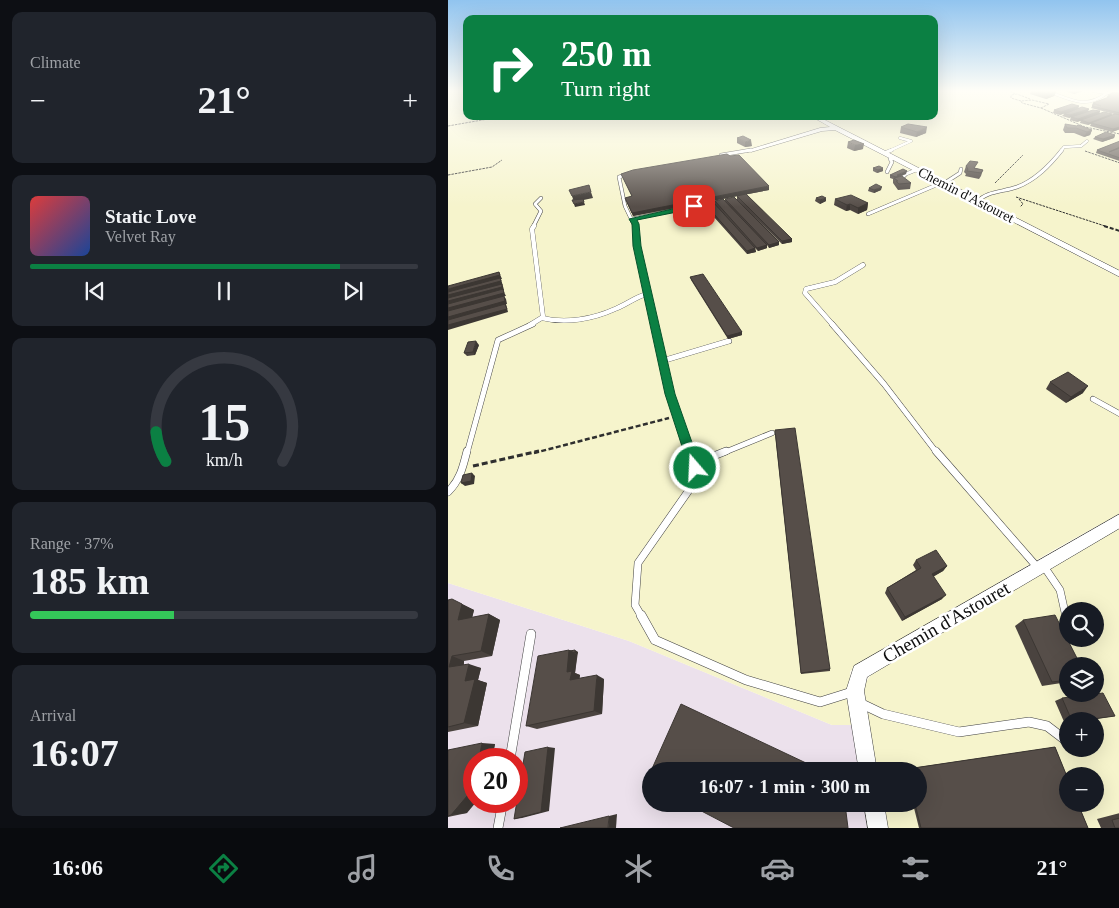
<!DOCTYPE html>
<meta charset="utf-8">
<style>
:root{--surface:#171b24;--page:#20242c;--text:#f1f3f6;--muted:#9ea1a6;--line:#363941;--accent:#0b8043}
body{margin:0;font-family:"Times New Roman",serif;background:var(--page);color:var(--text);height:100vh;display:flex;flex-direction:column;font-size:19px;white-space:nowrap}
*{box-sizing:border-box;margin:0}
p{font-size:16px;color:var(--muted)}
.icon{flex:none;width:28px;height:28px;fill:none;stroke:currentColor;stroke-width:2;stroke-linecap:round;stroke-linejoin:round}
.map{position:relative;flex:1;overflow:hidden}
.sheet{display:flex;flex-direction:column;gap:12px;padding:12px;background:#0d0f14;width:448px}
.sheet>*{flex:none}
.top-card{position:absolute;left:15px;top:15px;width:475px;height:105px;border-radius:10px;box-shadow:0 5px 20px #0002;background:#0b8043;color:#fff;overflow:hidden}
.controls{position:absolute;left:611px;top:602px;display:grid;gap:10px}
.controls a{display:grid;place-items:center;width:45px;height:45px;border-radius:50%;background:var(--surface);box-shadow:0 5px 20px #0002;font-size:25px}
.speed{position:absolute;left:15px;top:748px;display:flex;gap:10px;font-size:25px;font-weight:700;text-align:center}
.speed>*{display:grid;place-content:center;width:65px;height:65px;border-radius:50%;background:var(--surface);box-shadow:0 5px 20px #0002;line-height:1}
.speed .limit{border:8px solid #d22;background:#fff;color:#111}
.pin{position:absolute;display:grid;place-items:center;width:42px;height:42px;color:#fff;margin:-21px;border-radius:10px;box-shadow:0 2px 8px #0006}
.me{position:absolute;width:55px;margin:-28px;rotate:341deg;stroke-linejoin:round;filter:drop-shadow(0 0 4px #0008)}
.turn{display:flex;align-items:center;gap:18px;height:105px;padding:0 15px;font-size:22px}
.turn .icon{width:65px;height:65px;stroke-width:2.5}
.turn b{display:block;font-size:35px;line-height:42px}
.big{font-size:38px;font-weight:700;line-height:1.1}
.sheet .card{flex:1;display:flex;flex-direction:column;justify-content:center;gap:8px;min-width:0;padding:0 18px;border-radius:10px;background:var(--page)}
.sheet .dial{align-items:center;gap:0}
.dial svg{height:130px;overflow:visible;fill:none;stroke:var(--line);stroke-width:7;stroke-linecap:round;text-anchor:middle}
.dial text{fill:var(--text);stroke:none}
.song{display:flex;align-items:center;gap:15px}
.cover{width:60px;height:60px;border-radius:8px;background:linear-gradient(135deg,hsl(0 70% 55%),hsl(220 70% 35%))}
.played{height:5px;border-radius:2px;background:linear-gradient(90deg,var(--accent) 80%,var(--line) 80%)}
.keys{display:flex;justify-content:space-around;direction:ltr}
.heat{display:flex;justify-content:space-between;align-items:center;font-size:28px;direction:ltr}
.charge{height:8px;border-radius:4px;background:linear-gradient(90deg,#34c759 37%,var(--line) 0)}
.trip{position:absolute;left:194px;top:762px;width:285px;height:50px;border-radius:25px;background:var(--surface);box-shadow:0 5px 20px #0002;font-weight:700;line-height:50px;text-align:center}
.menu{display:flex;height:80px;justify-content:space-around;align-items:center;background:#090b0e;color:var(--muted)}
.menu .icon{width:35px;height:35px}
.menu .selected{color:var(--accent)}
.menu b{font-size:22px;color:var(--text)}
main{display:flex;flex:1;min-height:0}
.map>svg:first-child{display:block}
</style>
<main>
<section class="sheet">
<div class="card"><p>Climate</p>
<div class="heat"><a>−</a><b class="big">21°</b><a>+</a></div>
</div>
<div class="card">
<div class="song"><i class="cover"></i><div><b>Static Love</b><p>Velvet Ray</p></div></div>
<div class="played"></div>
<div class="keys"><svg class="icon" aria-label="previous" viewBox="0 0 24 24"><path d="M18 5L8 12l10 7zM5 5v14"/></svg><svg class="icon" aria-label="pause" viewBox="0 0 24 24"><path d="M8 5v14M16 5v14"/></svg><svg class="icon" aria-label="next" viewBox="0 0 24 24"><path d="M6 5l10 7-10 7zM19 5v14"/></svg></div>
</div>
<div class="card dial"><svg viewBox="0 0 100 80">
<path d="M14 69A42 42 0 1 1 86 69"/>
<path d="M14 69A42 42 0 0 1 8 51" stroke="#0b8043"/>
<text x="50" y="56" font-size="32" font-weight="700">15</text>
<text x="50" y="72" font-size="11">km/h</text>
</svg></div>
<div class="card"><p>Range · 37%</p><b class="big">185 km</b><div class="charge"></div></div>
<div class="card"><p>Arrival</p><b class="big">16:07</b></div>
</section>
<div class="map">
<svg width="672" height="828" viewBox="0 0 672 828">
<rect width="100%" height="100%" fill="#fffced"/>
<path fill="#ece1ec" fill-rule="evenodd" d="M0 583 181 641 384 725H404L411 771H202V804H416L419 828H0ZM26 759H69V801H26Z"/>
<g fill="#f6f4cc" fill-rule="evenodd">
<polygon points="0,91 19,91 19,116 363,116 671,277 671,514 607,549 402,671 401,707 404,725 384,725 181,641 0,583"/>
<polygon points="486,91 671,91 671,272 368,116 486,116"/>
<path d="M671 526V828H439L434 804H470V771H429L414 688 425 672ZM620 611H648V639H620ZM620 666H648V694H620ZM620 721H648V749H620ZM620 776H648V804H620Z"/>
</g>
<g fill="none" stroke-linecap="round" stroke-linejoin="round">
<g stroke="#404040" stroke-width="3">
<g id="lane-far5">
<path d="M599 91C622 99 637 110 659 93L672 95"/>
<polyline points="645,91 659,93"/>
<polyline points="298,151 303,150"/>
<polyline points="441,151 463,141 452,138"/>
<polyline points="613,151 616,147 633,146 639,141"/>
</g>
</g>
<g stroke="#404040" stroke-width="4">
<g id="lane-far4">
<polyline points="436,153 444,150"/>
<polyline points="273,155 303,150"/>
<polyline points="439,172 444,162 442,159 446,158"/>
<polyline points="180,174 171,177 177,206 187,227"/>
<polyline points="457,182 453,179 458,174 468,170"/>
<polyline points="495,184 512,173 513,169"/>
<path d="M529 202C538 191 555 192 569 187 588 180 602 165 614 150"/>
<polyline points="420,214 493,183"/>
<polyline points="184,219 246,206"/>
<polyline points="85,227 93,211 87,204 93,198"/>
</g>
</g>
<g stroke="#404040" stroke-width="5">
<g id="lane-far3">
<polyline points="187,226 189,246 207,325"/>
<path d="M94 318C118 324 145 319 167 309 178 305 187 297 199 294"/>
<polyline points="82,325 95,317 84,229 86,226"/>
<polyline points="385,325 357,293 358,289 387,282 415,265"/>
</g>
</g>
<g stroke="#404040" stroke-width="6">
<g id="lane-far2">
<polyline points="206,324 222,394 242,453"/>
<polyline points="384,324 436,384 489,453"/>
<polyline points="214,361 281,341"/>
<polyline points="645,399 672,414"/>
<polyline points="19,453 50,340 85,324"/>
<polyline points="275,453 324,433"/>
</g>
</g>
<g stroke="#404040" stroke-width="8">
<g id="lane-far1">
<polyline points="488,451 590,568"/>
<polyline points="246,464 278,451"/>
<path d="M0 492C12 480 15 467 19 451"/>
<polyline points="595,565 612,590 618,617"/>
<polyline points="194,617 187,605 190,563 246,483 247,468 241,451"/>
</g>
</g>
<g stroke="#404040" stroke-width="10">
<g id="lane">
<polyline points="193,615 207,640 298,680 372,702 404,692"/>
<polyline points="412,703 435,714 511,732 581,722 599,726 620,742"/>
<polyline points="629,749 633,752"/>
<polyline points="62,759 83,634"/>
<polyline points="50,828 55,801"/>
</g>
</g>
<g stroke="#404040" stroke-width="1">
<g id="street">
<polygon points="363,116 369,116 672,271 672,277 387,130 374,131 303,152 300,150 372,128 382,127"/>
<polygon points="672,514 672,528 419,677 416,691 429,771 411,771 398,691 406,666"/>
<polygon points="416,804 436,804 440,828 420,828"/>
</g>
</g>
<g stroke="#2f2f2f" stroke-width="1" stroke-dasharray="2.5 1" stroke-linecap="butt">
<polyline points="562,91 567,94"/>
<polygon points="584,100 601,104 593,108 574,103 573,101"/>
<polyline points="573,101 563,98 563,95 569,94 582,99"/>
<polyline points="593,108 637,127 672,134"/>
<polyline points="0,126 57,116"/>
<polyline points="637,151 672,163"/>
<polyline points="0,175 44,167 54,160"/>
<polyline points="547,183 575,155"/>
<polyline points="568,197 660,227"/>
<polyline points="571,199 575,204 572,207"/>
</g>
<polyline stroke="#2f2f2f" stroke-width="2" stroke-dasharray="4 2" stroke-linecap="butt" points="656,226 672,231"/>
<polyline stroke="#2f2f2f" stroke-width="2.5" stroke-dasharray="5 2.5" stroke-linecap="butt" points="86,453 221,418"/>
<polyline stroke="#2f2f2f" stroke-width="3" stroke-dasharray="6 3" stroke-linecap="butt" points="25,466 91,451"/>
<use href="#lane-far5" stroke="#fff" stroke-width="2.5"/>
<use href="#lane-far4" stroke="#fff" stroke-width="3"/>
<use href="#lane-far3" stroke="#fff" stroke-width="4.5"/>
<use href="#lane-far2" stroke="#fff" stroke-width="5"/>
<use href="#lane-far1" stroke="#fff" stroke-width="7"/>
<use href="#lane" stroke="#fff" stroke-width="9"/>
<use href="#street" fill="#fff" fill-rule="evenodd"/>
</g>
<g fill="#4a433f">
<polygon points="583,91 607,91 608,92 606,96 598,99 582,94"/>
<polygon points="616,91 635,91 626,94"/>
<polygon points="672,93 672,129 664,132 642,126 643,124 640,125 632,123 633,120 638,119 629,122 622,120 623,117 621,118 614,116 616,114 619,112 612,115 605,113 606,110 631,106 630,108 641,109 640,111 652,111 651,114 664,114 663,115 666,114 643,108 645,105 644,105 645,103 659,98 660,95"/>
<polygon points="617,124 644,130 642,135 636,137 626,133 617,133 615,130"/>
<polygon points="453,127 478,133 468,137 452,133"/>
<polygon points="667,135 666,138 654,142 645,139 647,137"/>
<polygon points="289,138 304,146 297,147 289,143"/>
<polygon points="672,141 672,161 648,153 649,150"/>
<polygon points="400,142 415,149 406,151 399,148"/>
<polygon points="282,156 321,190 185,216 177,198 184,197 173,174"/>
<polygon points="518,166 535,170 533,176 531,179 517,176 518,174 516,172"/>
<polygon points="425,168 435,168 435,171 429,173 425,171"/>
<polygon points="458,174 451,177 463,183 462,189 450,190 445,183 445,179 442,178 442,175"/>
<polygon points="421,188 433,190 426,193 420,191"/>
<polygon points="289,196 344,239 344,242 334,244 296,207 331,242 331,245 321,248 319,245 319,248 310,251 307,248 308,252 299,254 257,207 257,204 267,204 267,201 277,202 277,199 289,199"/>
<polygon points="368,198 378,201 372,204 367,201"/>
<polygon points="387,199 420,203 419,210 410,214 402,210 398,211 386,205"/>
<polygon points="242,277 294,332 294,335 280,339 243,280"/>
<polygon points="31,345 27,355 19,356 16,353"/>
<polygon points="602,382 635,393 618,403 598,389"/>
<polygon points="327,433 382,669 382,671 353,674"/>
<polygon points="468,560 499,566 495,571 485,577 494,599 454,621 437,593 439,588 468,570 465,565"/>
<polygon points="0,600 14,604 26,610 24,618 41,614 52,620 44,656 16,661 16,665 33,668 30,680 39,683 30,726 0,732"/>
<polygon points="575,620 620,666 620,682 594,686 567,626"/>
<polygon points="121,650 130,652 127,673 132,675 131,679 156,679 154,714 89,729 78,726"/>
<polygon points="614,698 667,716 635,721 620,721 620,723 617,724 607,701"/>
<polygon points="47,744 44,759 26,759 19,813 0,817 0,750"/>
<polygon points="607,747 640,828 471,828 465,804 470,804 470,771 458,771 457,769"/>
<polygon points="672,813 672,828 653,828 649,819"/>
</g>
<g fill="#3c3733">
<polygon points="627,91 635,91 626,94"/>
<polygon points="608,92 606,96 598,99 600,94"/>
<polygon points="631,106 630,109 612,115 613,112"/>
<polygon points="641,109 640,111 621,118 622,115"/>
<polygon points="652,111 651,114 629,122 630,119"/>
<polygon points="664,114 662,117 643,123 640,125 641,123"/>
<polygon points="479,127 478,133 468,137 469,132"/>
<polygon points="672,127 672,129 664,132 665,129"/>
<polygon points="644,130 642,135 636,137 639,132"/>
<polygon points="667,135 666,138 654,142 655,139"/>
<polygon points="303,140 304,146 297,147 297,142"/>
<polygon points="416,144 415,149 406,151 407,145"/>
<polygon points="435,168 435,171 429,173 430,170"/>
<polygon points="459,171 458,174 451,176 451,179 447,180 449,175"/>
<polygon points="321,186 321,190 185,216 184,213"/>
<polygon points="434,187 433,190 426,193 426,190"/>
<polygon points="143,192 145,198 126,202 124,196"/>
<polygon points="378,198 378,201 372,204 372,200"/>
<polygon points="136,202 137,205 127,207 126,204"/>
<polygon points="420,203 419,210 410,214 410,208"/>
<polygon points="402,204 402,210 398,211 399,205"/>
<polygon points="344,239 344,242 334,244 334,241"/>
<polygon points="331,242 331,245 321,248 321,245"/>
<polygon points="319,245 319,248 310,251 309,248"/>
<polygon points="307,248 308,252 299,254 299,251"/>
<polygon points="51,272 54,279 53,279 56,290 55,290 58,296 56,296 58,299 59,304 58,304 60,312 0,330 0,289"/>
<polygon points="294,332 294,335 280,339 279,336"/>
<polygon points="28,341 31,345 27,355 25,352"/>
<polygon points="640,386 635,393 618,403 623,397"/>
<polygon points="24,473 27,476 26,484 17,486 13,483"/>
<polygon points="499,566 495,571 480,579 484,574"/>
<polygon points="498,595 494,599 454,621 457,617"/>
<polygon points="14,604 26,610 22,626 10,620"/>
<polygon points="41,614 52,620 44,656 33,651"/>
<polygon points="121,650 129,655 127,673 132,675 131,684 122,680 119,672"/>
<polygon points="127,650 130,652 129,655 127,653"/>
<polygon points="4,656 16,661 14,672 1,667"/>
<polygon points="21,664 33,668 30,680 39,683 30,726 16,723 17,681"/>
<polygon points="149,675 156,679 154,714 146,711"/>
<polygon points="34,743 47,744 44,759 31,759"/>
<polygon points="100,747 107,748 101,811 74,818 66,819"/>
<polygon points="26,783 26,801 29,801 19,813 3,815"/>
<polygon points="169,814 168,828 160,828 161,816"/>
</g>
<g fill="#564e49" stroke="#3c3733">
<polygon points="591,91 607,91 608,92 600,94"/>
<polygon points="666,92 672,93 672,113 644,106 647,104 653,106 645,103 661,97 659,97 663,96 660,95"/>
<polygon points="624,104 631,106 613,112 606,110"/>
<polygon points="634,107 641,109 622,115 616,114"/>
<polygon points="645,110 652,111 630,119 623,117"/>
<polygon points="656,112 664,114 641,123 633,120"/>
<polygon points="667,114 672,115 672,127 665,129 643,123"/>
<polygon points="460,124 479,127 469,132 453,127"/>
<polygon points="617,124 629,126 630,125 644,130 639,132 628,128 619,128"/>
<polygon points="658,132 667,135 655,139 647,137"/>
<polygon points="295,136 303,140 297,142 289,138"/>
<polygon points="406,140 416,144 407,145 400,142"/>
<polygon points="672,141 672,147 661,152 672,148 672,158 649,150"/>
<polygon points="279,154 282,156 291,155 321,186 184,213 177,198 184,196 173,174 185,170"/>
<polygon points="522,161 530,162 526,168 535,170 533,173 519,171 520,169 518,166"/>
<polygon points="431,166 435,168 430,170 425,168"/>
<polygon points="455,169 459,171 449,175 451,176 448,177 442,175"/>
<polygon points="454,176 463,183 451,184 448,181 450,181 446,178"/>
<polygon points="428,184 434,187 426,190 421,188"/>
<polygon points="141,185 143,192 124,196 121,190"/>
<polygon points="298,194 344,239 334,241 289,196"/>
<polygon points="403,195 420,203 410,208 402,204 399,205 387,199"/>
<polygon points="374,196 378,198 372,200 368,198"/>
<polygon points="286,197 331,242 321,245 277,199"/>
<polygon points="135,199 136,202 126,204 124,200"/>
<polygon points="275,199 319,245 309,248 267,201"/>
<polygon points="265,202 307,248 299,251 257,204"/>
<polygon points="51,272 52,275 0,289 0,286"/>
<polygon points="255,274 294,332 279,336 242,277"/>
<polygon points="52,278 53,281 0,295 0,292"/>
<polygon points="54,284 54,287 0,301 0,298"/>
<polygon points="55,289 56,293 0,308 0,304"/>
<polygon points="56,296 57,301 0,317 0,311"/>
<polygon points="57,304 59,309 0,325 0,320"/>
<polygon points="28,341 25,352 16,353 20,342"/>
<polygon points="620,372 640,386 623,397 602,382"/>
<polygon points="347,428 382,669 353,673 327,430"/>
<polygon points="24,473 23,481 13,483 15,475"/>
<polygon points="488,550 499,566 484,574 498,595 457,617 439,588 473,568 468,560"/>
<polygon points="4,599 14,604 10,620 41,614 33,651 4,656 1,667 21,664 17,681 27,679 16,723 0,727 0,600"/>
<polygon points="607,615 633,666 620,666 620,680 604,682 575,620"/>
<polygon points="121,650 119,672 124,671 122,680 149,675 146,711 78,726 90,656"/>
<polygon points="127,650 127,653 122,651"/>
<polygon points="655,693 667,716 630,721 624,721 614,698"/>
<polygon points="233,704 375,771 203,771"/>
<polygon points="34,743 31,759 26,759 26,783 25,789 3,815 0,816 0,750"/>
<polygon points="100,747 93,812 66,819 77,752"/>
<polygon points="607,747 620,779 620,804 630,804 640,828 473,828 467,804 470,804 470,771 460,771 459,769"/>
<polygon points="202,774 202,784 199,782"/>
<polygon points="240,804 397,804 400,828 286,828"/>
<polygon points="161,816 160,828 112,828"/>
<polygon points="672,818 672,828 667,828 664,820"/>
</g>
<linearGradient id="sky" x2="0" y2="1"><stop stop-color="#91c4ef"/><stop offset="0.44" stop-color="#fffef7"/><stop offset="1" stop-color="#fffef7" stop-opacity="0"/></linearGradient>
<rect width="672" height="207" fill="url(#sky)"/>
<polygon fill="#0b8043" stroke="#07532c" points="246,204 249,205 249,208 189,220 191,224 193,246 227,394 253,468 251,471 247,473 243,471 241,468 217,394 185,246 184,224 181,219"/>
<g text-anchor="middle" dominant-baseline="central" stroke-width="5" stroke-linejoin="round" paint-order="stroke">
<g font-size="14" fill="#0d0d0d" stroke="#fff">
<text transform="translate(518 195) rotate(27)">Chemin d'Astouret</text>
</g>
<g font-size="19" fill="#0d0d0d" stroke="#fff">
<text transform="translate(498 622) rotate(-30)">Chemin d'Astouret</text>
</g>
</g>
</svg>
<div class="controls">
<a><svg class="icon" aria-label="search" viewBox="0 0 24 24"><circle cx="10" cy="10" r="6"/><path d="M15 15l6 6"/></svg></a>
<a><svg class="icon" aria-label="layers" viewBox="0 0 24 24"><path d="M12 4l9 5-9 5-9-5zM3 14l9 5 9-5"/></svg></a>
<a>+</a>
<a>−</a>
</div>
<div class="speed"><div class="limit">20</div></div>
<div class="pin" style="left:246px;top:206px;background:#d93025"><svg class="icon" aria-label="arrive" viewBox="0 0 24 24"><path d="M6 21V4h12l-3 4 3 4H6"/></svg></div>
<svg class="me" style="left:247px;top:468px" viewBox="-20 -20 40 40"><circle r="17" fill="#0b8043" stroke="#fff" stroke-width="3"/><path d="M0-11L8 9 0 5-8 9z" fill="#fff"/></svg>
<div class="trip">16:07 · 1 min · 300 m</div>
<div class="top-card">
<div class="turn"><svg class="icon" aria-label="right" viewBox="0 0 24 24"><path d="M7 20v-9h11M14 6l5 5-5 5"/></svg><div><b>250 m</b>Turn right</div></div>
</div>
</div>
</main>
<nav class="menu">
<b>16:06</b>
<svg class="icon selected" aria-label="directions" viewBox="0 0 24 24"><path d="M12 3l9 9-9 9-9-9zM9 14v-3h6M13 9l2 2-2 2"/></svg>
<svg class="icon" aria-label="music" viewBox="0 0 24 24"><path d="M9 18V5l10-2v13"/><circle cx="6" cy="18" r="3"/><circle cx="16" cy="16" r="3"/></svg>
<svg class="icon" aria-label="phone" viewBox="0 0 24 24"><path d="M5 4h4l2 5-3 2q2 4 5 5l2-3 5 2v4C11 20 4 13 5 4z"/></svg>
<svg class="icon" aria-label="climate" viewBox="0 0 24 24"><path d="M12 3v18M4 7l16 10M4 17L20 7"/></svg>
<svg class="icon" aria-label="car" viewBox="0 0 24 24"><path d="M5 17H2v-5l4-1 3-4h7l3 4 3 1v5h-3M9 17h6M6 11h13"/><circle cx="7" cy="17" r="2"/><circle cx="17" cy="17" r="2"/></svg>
<svg class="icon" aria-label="filters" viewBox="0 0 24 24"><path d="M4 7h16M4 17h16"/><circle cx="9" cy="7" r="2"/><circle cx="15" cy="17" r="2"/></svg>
<b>21°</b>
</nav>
